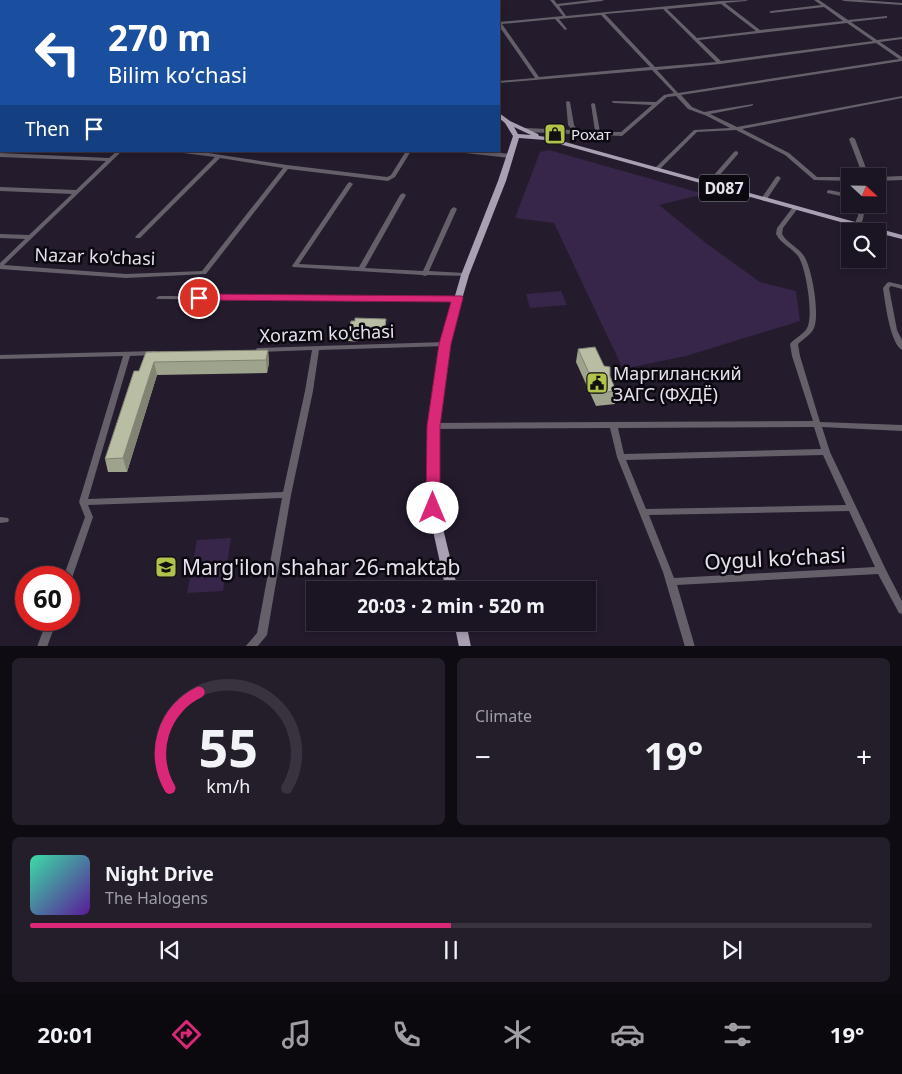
<!DOCTYPE html>
<meta charset="utf-8">
<style>
:root{--surface:#1b1422;--page:#241d2a;--text:#f1f3f6;--muted:#a09ea5;--line:#393340;--accent:#db2777}
body{margin:0;font-family:"Noto Sans",sans-serif;background:var(--page);color:var(--text);height:100vh;display:flex;flex-direction:column;font-size:19px;white-space:nowrap}
*{box-sizing:border-box;margin:0}
p{font-size:16px;color:var(--muted)}
.icon{flex:none;width:28px;height:28px;fill:none;stroke:currentColor;stroke-width:2;stroke-linecap:round;stroke-linejoin:round}
.map{position:relative;height:646px;overflow:hidden}
.sheet{display:flex;flex-direction:column;gap:12px;padding:12px;background:#0f0b13;flex:1}
.sheet>*{flex:none}
.top-card{position:absolute;left:0px;top:0px;width:500px;height:152px;box-shadow:0 2px 8px #0003,0 0 0 1px var(--line);background:#1a4fa0;color:#fff;overflow:hidden}
.needle{width:32px;rotate:112deg}
.fabs{position:absolute;left:841px;top:168px;display:grid;gap:10px}
.fabs a{display:grid;place-items:center;width:45px;height:45px;border-radius:0px;background:var(--surface);box-shadow:0 2px 8px #0003,0 0 0 1px var(--line);font-size:25px}
.speed{position:absolute;left:15px;top:566px;display:flex;gap:10px;font-size:25px;font-weight:700;text-align:center}
.speed>*{display:grid;place-content:center;width:65px;height:65px;border-radius:50%;background:var(--surface);box-shadow:0 2px 8px #0003,0 0 0 1px var(--line);line-height:1}
.speed .limit{border:8px solid #d22;background:#fff;color:#111}
.pin{position:absolute;display:grid;place-items:center;width:42px;height:42px;color:#fff;margin:-21px;border:2px solid #fff;border-radius:50%;box-shadow:0 1px 5px #0007}
.me{position:absolute;width:55px;margin:-28px;rotate:0deg;stroke-linejoin:round;filter:drop-shadow(0 0 4px #0008)}
.turn{display:flex;align-items:center;gap:18px;height:105px;padding:0 25px;font-size:22px}
.turn .icon{width:65px;height:65px;stroke-width:2.5}
.turn b{display:block;font-size:35px;line-height:42px}
.then{display:flex;align-items:center;height:48px;padding:0 25px;background:#0003;gap:10px;font-size:19px}
.big{font-size:38px;font-weight:700;line-height:1.1}
.sheet .tile{flex:1;display:flex;flex-direction:column;justify-content:center;gap:8px;min-width:0;padding:0 18px;border-radius:8px;background:var(--page)}
.sheet .dial{align-items:center;gap:0}
.dial svg{height:130px;overflow:visible;fill:none;stroke:var(--line);stroke-width:7;stroke-linecap:round;text-anchor:middle}
.dial text{fill:var(--text);stroke:none}
.song{display:flex;align-items:center;gap:15px}
.cover{width:60px;height:60px;border-radius:8px;background:linear-gradient(135deg,hsl(160 70% 55%),hsl(270 70% 35%))}
.played{height:5px;border-radius:2px;background:linear-gradient(90deg,var(--accent) 50%,var(--line) 50%)}
.keys{display:flex;justify-content:space-around;direction:ltr}
.heat{display:flex;justify-content:space-between;align-items:center;font-size:28px;direction:ltr}
.sheet .tiles{flex:1;display:grid;gap:12px;grid-template-columns:1fr 1fr}
.tile:last-child{grid-column:span 2}
.trip{position:absolute;left:306px;top:581px;width:290px;height:50px;border-radius:0px;background:var(--surface);box-shadow:0 2px 8px #0003,0 0 0 1px var(--line);font-weight:700;line-height:50px;text-align:center}
.menu{display:flex;height:80px;justify-content:space-around;align-items:center;background:#0b080e;color:var(--muted)}
.menu .icon{width:35px;height:35px}
.menu .current{color:var(--accent)}
.menu b{font-size:22px;color:var(--text)}
.map>svg:first-child{display:block}
</style>
<div class="map">
<svg width="902" height="647" viewBox="0 0 902 647">
<rect width="100%" height="100%" fill="#241b2d"/>
<g fill="#372649">
<polygon points="549,150 704,194 659,205 706,243 760,282 796,291 800,321 686,356 623,369 554,223 515,218 540,152"/>
<polygon points="561,291 567,305 530,308 526,294"/>
<polygon points="231,538 223,591 187,593 197,540"/>
</g>
<g fill="none" stroke-linecap="round" stroke-linejoin="round">
<g fill="#6c5088" fill-rule="evenodd">
<polygon points="419,0 457,0 456,1"/>
<rect x="0" y="41" width="1" height="4"/>
</g>
<g fill="#645f69" fill-rule="evenodd">
<polygon points="13,0 29,0 26,1 12,1"/>
<rect x="97" y="0" width="4" height="1"/>
<polygon points="168,0 174,0 172,1 167,1"/>
<polygon points="272,0 277,0 276,1 271,1"/>
<polygon points="363,0 408,0 409,1 369,1"/>
<polygon points="447,0 462,0 459,1 446,1"/>
<rect x="484" y="0" width="4" height="1"/>
<path d="M550 0H554L557 4 591 0H604L602 1 559 6 566 16 721 1 748 0 746 1 725 3 760 30 843 21 824 7 771 13 769 12 771 11 821 5 814 0H819L848 20 887 16V18H886L851 22 877 40 902 37V39L880 42 902 57V61L681 95 692 107 704 112 753 104V105L751 106 710 114 737 127 902 96V98L742 129 789 153 817 177H850V181L814 180 785 155 736 130 697 132 658 171H654V169L694 130 730 128 707 116 688 109 676 96 667 97 622 136 525 132 522 130 525 128 572 130 568 125 566 102 568 101 570 102 574 125 578 131H595L591 104 593 103 595 104 600 132H621L652 105 614 103 612 102V101L656 102 664 95 674 93 652 70 499 83V81L535 78 499 26V22L563 16ZM721 4 756 31 697 38 667 9ZM663 9 716 62 655 67 605 14ZM601 15 650 67 539 77 502 24 555 19 565 30 567 29 559 19ZM847 23 873 41 721 61 699 40ZM876 43 899 59 678 93 657 70 720 64Z"/>
<polygon points="842,0 861,0 902,3 902,5 844,1"/>
<rect x="0" y="2" width="1" height="2"/>
<rect x="0" y="17" width="1" height="3"/>
<rect x="0" y="40" width="1" height="2"/>
<rect x="0" y="69" width="1" height="2"/>
<rect x="0" y="95" width="1" height="3"/>
<rect x="0" y="113" width="1" height="2"/>
<polygon points="852,137 855,139 869,176 863,176 849,139"/>
<polygon points="117,151 122,151 4,265 126,274 202,271 283,168 220,158 140,238 136,238 135,237 215,157 183,153 181,151 195,151 287,165 387,177 391,175 406,151 411,151 395,177 388,181 288,169 206,274 126,278 0,269 0,263 25,239 0,238 0,234 29,235 72,194 0,191 0,187 76,190 106,161 0,157 0,153 109,158"/>
<polygon points="463,151 482,151 510,154 513,156 510,158 465,153"/>
<polygon points="736,151 738,152 738,154 711,185 707,185 707,183 734,152"/>
<polygon points="778,176 781,178 767,199 764,201 762,200 761,199 776,177"/>
<polygon points="902,176 902,180 878,181 878,177"/>
<polygon points="350,182 353,184 299,264 359,267 400,195 403,193 406,195 365,268 423,271 451,209 454,207 457,209 429,271 465,273 467,274 468,275 467,276 428,275 425,276 422,275 293,267 292,266 348,183"/>
<polygon points="829,190 850,194 850,198 827,193 827,191"/>
<path d="M858 204H864C864 212 865 222 857 227L854 225 858 216Z"/>
<path d="M795 206 798 208 783 228 782 234C787 243 798 247 804 256 812 268 820 314 814 328 811 335 803 339 798 344L800 356 820 422 902 425V431L822 427 830 452 886 570 902 601V614L899 613 878 574 677 585 695 647H685L663 572 617 457 610 428 434 429 431 428 430 426 431 424 434 423 813 421 792 356 790 344C795 338 804 334 807 328 814 316 806 267 798 256 791 247 781 244 776 234L777 228 793 207ZM814 427 821 449 624 454 618 428ZM823 455 846 505 646 509 626 460ZM849 511 875 567 674 578 649 515Z"/>
<path d="M889 282 902 285V289L891 286 889 288 897 330 902 340V350C890 343 885 302 883 288L887 283Z"/>
<polygon points="159,296 458,297 461,299 458,301 157,299 156,298"/>
<polygon points="445,342 447,342 449,344 447,346 319,350 313,391 291,495 267,635 257,647 245,647 257,633 282,498 88,505 93,517 72,578 69,581 69,578 63,578 85,517 79,502 123,356 0,359 0,355 155,351 159,353 155,355 130,356 88,499 283,492 305,391 312,350 260,352 257,352 256,350 257,348"/>
<polygon points="0,517 8,518 9,520 8,522 0,523"/>
<polygon points="47,620 57,620 47,647 37,647"/>
</g>
<g fill="#a9a0b4" fill-rule="evenodd">
<rect x="369" y="0" width="4" height="1"/>
<path d="M499 113 510 121 538 134 539 136 547 137 902 235V239L878 233V231H873L545 140 519 138 506 181 469 275 449 344 439 426 438 508 458 590H446L428 508 429 426 441 344 461 275 498 181 513 136 505 123 499 118ZM514 127 531 135 518 134Z"/>
<polygon points="454,622 466,622 471,647 459,647"/>
</g>
</g>
<g fill="#9ea38d">
<polygon points="386,319 385,331 360,331 358,342 348,341 351,321"/>
<polygon points="578,349 610,376 616,391 615,404 596,406 576,362"/>
<polygon points="268,350 269,363 267,373 157,375 127,472 108,472 105,459 146,352"/>
</g>
<g fill="#818473">
<polygon points="268,350 269,363 267,373 266,360"/>
<polygon points="154,362 157,375 127,472 123,458"/>
</g>
<g fill="#b8bda4" stroke="#818473">
<polygon points="355,318 386,319 385,328 360,327 358,338 348,338 351,321 355,321"/>
<polygon points="595,347 604,366 610,367 610,376 616,391 598,393 578,349"/>
<polygon points="268,350 266,360 154,362 123,458 105,459 134,371 139,371 146,352"/>
</g>
<polygon fill="#db2777" stroke="#8e194d" points="199,294 462,296 463,298 451,344 440,426 440,508 438,511 433,513 428,511 426,508 427,426 439,344 451,302 195,300 194,298 195,295"/>
<defs>
<g id="shop-square" transform="scale(1.125)"><rect x="-9" y="-9" width="18" height="18" rx="4" fill="#b3c24b" stroke="#0b080f"/><path d="M-5-2.5h2.3a2.7 3.5 0 0 1 5.4 0H5L5.5 6h-11ZM-1.5-2.5h3a1.5 2.3 0 0 0-3 0Z" fill="#111"/></g>
<g id="civic-square" transform="scale(1.125)"><rect x="-9" y="-9" width="18" height="18" rx="4" fill="#b3c24b" stroke="#0b080f"/><path d="M-.6-6.5H3V-4.5H.6V-3L4-1V1h2V6H-6V1h2V-1L-.6-3ZM-1.2 2.5V6h2.4V2.5Z" fill="#111"/></g>
<g id="school-square" transform="scale(1.125)"><rect x="-9" y="-9" width="18" height="18" rx="4" fill="#b3c24b" stroke="#0b080f"/><path d="M0-5L7-2L0 1L-7-2ZM-4 1L0 2.5L4 1V4Q0 6-4 4Z" fill="#111"/></g>
</defs>
<g fill-rule="evenodd">
<use href="#shop-square" x="555" y="134"/>
<use href="#civic-square" x="597" y="383"/>
<use href="#school-square" x="166" y="567"/>
</g>
<g text-anchor="middle" dominant-baseline="central" stroke-width="5" stroke-linejoin="round" paint-order="stroke">
<g font-size="15" fill="#e6e1ed" stroke="#0b080f" text-anchor="start">
<text x="571" y="134">Рохат</text>
</g>
<rect fill="#0b080f" stroke="#a4a0aa" stroke-width="1" x="699" y="174.5" width="50" height="27" rx="4"/>
<g font-size="16" font-weight="bold" fill="#e6e1ed">
<text x="724" y="188">D087</text>
</g>
<g font-size="18" fill="#e6e1ed" stroke="#0b080f">
<text transform="translate(95 256) rotate(2)">Nazar ko'chasi</text>
<text transform="translate(327 333) rotate(-2)">Xorazm ko'chasi</text>
</g>
<g font-size="18" fill="#e6e1ed" stroke="#0b080f" text-anchor="start">
<text x="613" y="373">Маргиланский<tspan x="613" dy="21">ЗАГС (ФХДЁ)</tspan></text>
</g>
<g font-size="21" fill="#e6e1ed" stroke="#0b080f">
<text transform="translate(775 558) rotate(-3)">Oygul koʻchasi</text>
</g>
<g font-size="21" fill="#e6e1ed" stroke="#0b080f" text-anchor="start">
<text x="182" y="567">Marg'ilon shahar 26-maktab</text>
</g>
</g>
</svg>
<div class="fabs">
<a><svg class="needle" viewBox="-14 -14 28 28"><path d="M0-13l5 13h-10z" fill="#e53935"/><path d="M0 13l5-13h-10z" fill="#a09ea5"/></svg></a>
<a><svg class="icon" aria-label="search" viewBox="0 0 24 24"><circle cx="10" cy="10" r="6"/><path d="M15 15l6 6"/></svg></a>
</div>
<div class="speed"><div class="limit">60</div></div>
<div class="pin" style="left:199px;top:298px;background:#d93025"><svg class="icon" aria-label="arrive" viewBox="0 0 24 24"><path d="M6 21V4h12l-3 4 3 4H6"/></svg></div>
<svg class="me" style="left:433px;top:508px" viewBox="-20 -20 40 40"><circle r="19" fill="#fff"/><path d="M0-13L10 11 0 6-10 11z" fill="#db2777"/></svg>
<div class="trip">20:03 · 2 min · 520 m</div>
<div class="top-card">
<div class="turn"><svg class="icon" aria-label="left" viewBox="0 0 24 24"><path d="M17 20v-9H6M10 6l-5 5 5 5"/></svg><div><b>270 m</b>Bilim koʻchasi</div></div>
<div class="then">Then<svg class="icon" aria-label="arrive" viewBox="0 0 24 24"><path d="M6 21V4h12l-3 4 3 4H6"/></svg></div>
</div>
</div>
<section class="sheet">
<div class="tiles">
<div class="tile dial"><svg viewBox="0 0 100 80">
<path d="M14 69A42 42 0 1 1 86 69"/>
<path d="M14 69A42 42 0 0 1 32 10" stroke="#db2777"/>
<text x="50" y="56" font-size="32" font-weight="700">55</text>
<text x="50" y="72" font-size="11">km/h</text>
</svg></div>
<div class="tile"><p>Climate</p>
<div class="heat"><a>−</a><b class="big">19°</b><a>+</a></div>
</div>
<div class="tile">
<div class="song"><i class="cover"></i><div><b>Night Drive</b><p>The Halogens</p></div></div>
<div class="played"></div>
<div class="keys"><svg class="icon" aria-label="previous" viewBox="0 0 24 24"><path d="M18 5L8 12l10 7zM5 5v14"/></svg><svg class="icon" aria-label="pause" viewBox="0 0 24 24"><path d="M8 5v14M16 5v14"/></svg><svg class="icon" aria-label="next" viewBox="0 0 24 24"><path d="M6 5l10 7-10 7zM19 5v14"/></svg></div>
</div>
</div>
</section>
<nav class="menu">
<b>20:01</b>
<svg class="icon current" aria-label="directions" viewBox="0 0 24 24"><path d="M12 3l9 9-9 9-9-9zM9 14v-3h6M13 9l2 2-2 2"/></svg>
<svg class="icon" aria-label="music" viewBox="0 0 24 24"><path d="M9 18V5l10-2v13"/><circle cx="6" cy="18" r="3"/><circle cx="16" cy="16" r="3"/></svg>
<svg class="icon" aria-label="phone" viewBox="0 0 24 24"><path d="M5 4h4l2 5-3 2q2 4 5 5l2-3 5 2v4C11 20 4 13 5 4z"/></svg>
<svg class="icon" aria-label="climate" viewBox="0 0 24 24"><path d="M12 3v18M4 7l16 10M4 17L20 7"/></svg>
<svg class="icon" aria-label="car" viewBox="0 0 24 24"><path d="M5 17H2v-5l4-1 3-4h7l3 4 3 1v5h-3M9 17h6M6 11h13"/><circle cx="7" cy="17" r="2"/><circle cx="17" cy="17" r="2"/></svg>
<svg class="icon" aria-label="filters" viewBox="0 0 24 24"><path d="M4 7h16M4 17h16"/><circle cx="9" cy="7" r="2"/><circle cx="15" cy="17" r="2"/></svg>
<b>19°</b>
</nav>
